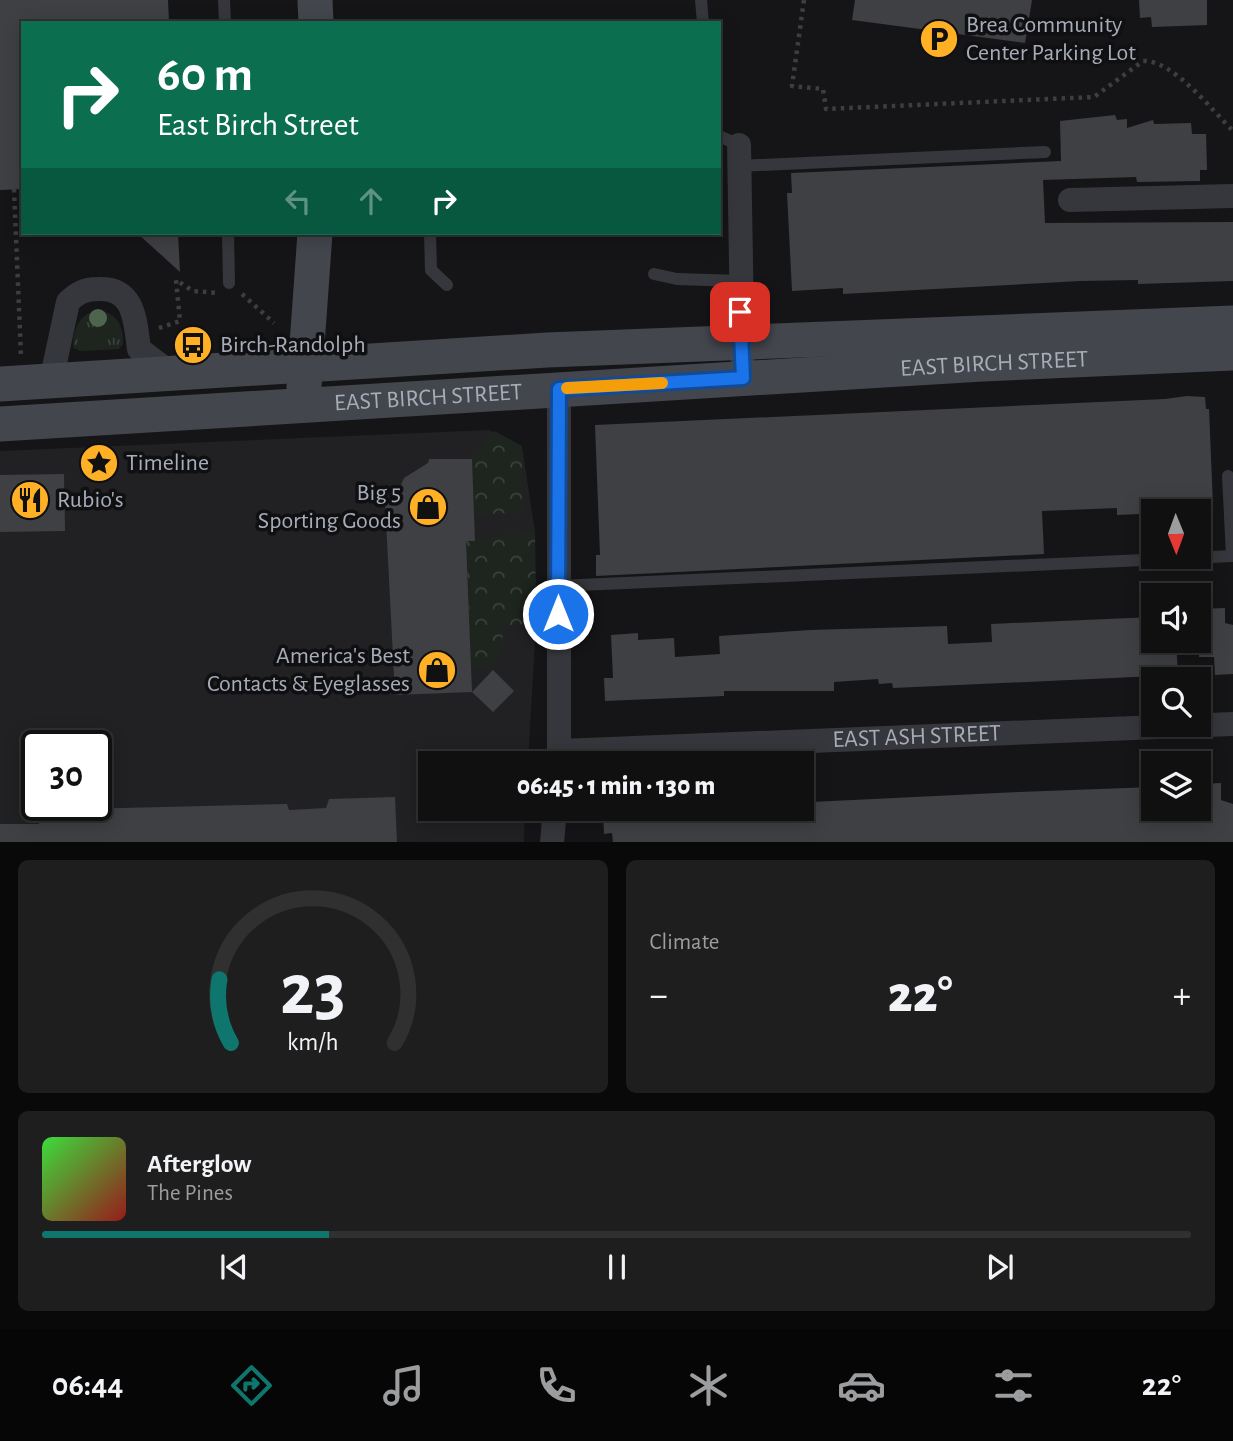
<!DOCTYPE html>
<meta charset="utf-8">
<style>
:root{--surface:#101011;--page:#1e1e1f;--text:#f1f3f6;--muted:#9c9d9f;--line:#303031;--accent:#0f766e}
body{margin:0;font-family:"Alegreya Sans",sans-serif;background:var(--page);color:var(--text);height:100vh;display:flex;flex-direction:column;font-size:26px;white-space:nowrap}
*{box-sizing:border-box;margin:0}
p{font-size:23px;color:var(--muted)}
.icon{flex:none;width:38px;height:38px;fill:none;stroke:currentColor;stroke-width:2;stroke-linecap:round;stroke-linejoin:round}
.map{position:relative;height:842px;overflow:hidden}
.side{display:flex;flex-direction:column;gap:18px;padding:18px;background:#090909;flex:1}
.side>*{flex:none}
.top-card{position:absolute;left:21px;top:21px;width:700px;height:214px;border-radius:0px;box-shadow:0 4px 18px #0003,0 0 0 2px var(--line);background:#0b6e4f;color:#fff;overflow:hidden}
.needle{width:46px;rotate:179deg}
.tools{position:absolute;left:1141px;top:499px;display:grid;gap:14px}
.tools a{display:grid;place-items:center;width:70px;height:70px;border-radius:0px;background:var(--surface);box-shadow:0 4px 18px #0003,0 0 0 2px var(--line);font-size:35px}
.speed{position:absolute;left:21px;top:730px;display:flex;gap:14px;font-size:35px;font-weight:700;text-align:center}
.speed>*{display:grid;place-content:center;width:91px;height:91px;border-radius:50%;background:var(--surface);box-shadow:0 4px 18px #0003,0 0 0 2px var(--line);line-height:1}
.speed .limit{border:4px solid #111;border-radius:10px;background:#fff;color:#111}
.pin{position:absolute;display:grid;place-items:center;width:60px;height:60px;color:#fff;margin:-30px;border-radius:14px;box-shadow:0 4px 10px #0006}
.me{position:absolute;width:77px;margin:-38px;rotate:0deg;stroke-linejoin:round;filter:drop-shadow(0 0 5px #0008)}
.turn{display:flex;align-items:center;gap:24px;height:147px;padding:0 21px;font-size:32px}
.turn .icon{width:91px;height:91px;stroke-width:2.5}
.turn b{display:block;font-size:49px;line-height:60px}
.lanes{display:flex;align-items:center;height:66px;padding:0 21px;background:#0003;justify-content:center;gap:35px;direction:ltr}
.lanes .off{opacity:.35}
.big{font-size:52px;font-weight:800;line-height:1.1}
.side .card{flex:1;display:flex;flex-direction:column;justify-content:center;gap:10px;min-width:0;padding:0 24px;border-radius:10px;background:var(--page)}
.side .dial{align-items:center;gap:0}
.dial svg{height:182px;overflow:visible;fill:none;stroke:var(--line);stroke-width:7;stroke-linecap:round;text-anchor:middle}
.dial text{fill:var(--text);stroke:none}
.song{display:flex;align-items:center;gap:21px}
.cover{width:84px;height:84px;border-radius:10px;background:linear-gradient(135deg,hsl(120 70% 55%),hsl(0 70% 35%))}
.played{height:7px;border-radius:4px;background:linear-gradient(90deg,var(--accent) 25%,var(--line) 25%)}
.keys{display:flex;justify-content:space-around;direction:ltr}
.heat{display:flex;justify-content:space-between;align-items:center;font-size:38px;direction:ltr}
.side .tiles{flex:1;display:grid;gap:18px;grid-template-columns:1fr 1fr}
.card:last-child{grid-column:span 2}
.trip{position:absolute;left:418px;top:751px;width:396px;height:70px;border-radius:0px;background:var(--surface);box-shadow:0 4px 18px #0003,0 0 0 2px var(--line);font-weight:800;line-height:70px;text-align:center}
.tabs{display:flex;height:112px;justify-content:space-around;align-items:center;background:#060607;color:var(--muted)}
.tabs .icon{width:49px;height:49px}
.tabs .on{color:var(--accent)}
.tabs b{font-size:32px;color:var(--text)}
.map>svg:first-child{display:block}
</style>
<div class="map">
<svg width="1233" height="843" viewBox="0 0 1233 843">
<defs>
<pattern id="grass-tufts" width="24" height="20" patternUnits="userSpaceOnUse" patternTransform="scale(1.75)"><rect width="24" height="20" fill="#1d251e"/><path d="M3 7l-1-3M5 7V3M7 7l1-3M15 17l-1-3M17 17v-4M19 17l1-3" fill="none" stroke="#3b423d"/></pattern>
<pattern id="forest-crowns" width="20" height="18" patternUnits="userSpaceOnUse" patternTransform="scale(1.75)"><rect width="20" height="18" fill="#1d251e"/><path d="M2 6a3 3 0 1 1 6 0M12 15a3 3 0 1 1 6 0" fill="none" stroke="#3b423d"/></pattern>
</defs>
<rect width="100%" height="100%" fill="#151517"/>
<path fill="#212124" fill-rule="evenodd" d="M489 430 522 446 535 532 536 623 528 763H430V808L525 809 524 842H0V451ZM37 746H96V805H37Z"/>
<path fill="url(#grass-tufts)" d="M99 310C118 315 123 325 123 344L119 349 80 351 73 348C73 328 79 314 99 310Z"/>
<g fill="url(#forest-crowns)">
<polygon points="494,431 522,446 522,512 474,515 472,459"/>
<polygon points="535,532 536,623 503,626 502,650 490,668 471,668 466,541"/>
</g>
<g fill="#3f4044">
<polygon points="0,0 168,0 169,23 23,23 23,189 0,190"/>
<polygon points="855,0 1032,0 1025,43 852,20"/>
<polygon points="1139,0 1207,0 1207,25 1152,27 1151,17 1140,18"/>
<polygon points="1115,115 1117,120 1127,119 1127,128 1153,120 1154,124 1191,123 1192,134 1206,134 1207,170 1200,170 1200,181 1137,182 1136,177 1043,180 1045,223 1233,222 1233,281 1138,284 1138,280 1080,281 843,294 843,288 792,291 787,193 792,193 791,173 1061,161 1060,121"/>
<polygon points="137,233 178,233 180,272"/>
<polygon points="1187,396 1205,397 1206,409 1209,409 1213,505 1211,511 1117,515 1117,508 1042,511 1044,554 596,576 596,555 600,555 595,425 1165,399"/>
<polygon points="429,459 472,459 475,541 466,541 472,692 493,670 514,691 493,712 472,692 395,695 385,502 393,503 404,478 428,463"/>
<polygon points="64,474 65,531 0,532 0,475"/>
<polygon points="1225,608 1225,623 1233,625 1233,674 1215,675 1214,657 1199,657 1199,609"/>
<polygon points="1153,617 1153,640 1176,640 1178,675 893,688 892,683 879,684 878,679 834,682 834,691 724,691 724,696 605,701 604,678 613,678 611,635 638,633 638,640 674,638 675,657 720,654 719,636 810,630 947,626 948,644 992,642 991,624"/>
<polygon points="1221,783 1221,800 1233,804 1233,843 613,843 612,833 604,834 603,810 722,808 736,813 811,808 811,802 1019,792 1153,787 1153,808 1199,808 1200,784"/>
<polygon points="395,797 397,843 0,843 0,824 39,824 39,810 287,804 289,810 326,808 329,799"/>
</g>
<g fill="none" stroke-linecap="round" stroke-linejoin="round">
<g stroke="#3c3e44" stroke-width="4.5" stroke-dasharray="3.5 5" stroke-linecap="butt">
<path d="M804 0 792 86 823 89 826 109 1094 97 1143 61C1172 59 1213 111 1233 131"/>
<polyline points="14,189 21,356"/>
<polyline points="242,294 274,323"/>
<polyline points="159,328 180,321 176,280 193,291 217,293"/>
</g>
<g stroke="#36373c" stroke-width="12">
<polyline points="224,0 225,23"/>
<polyline points="701,0 703,23"/>
<polyline points="719,136 739,145"/>
<polyline points="739,166 1045,152"/>
<polyline points="228,233 229,283"/>
<polyline points="430,233 431,270 447,285"/>
<polyline points="654,274 677,279 740,281"/>
<polyline points="1228,476 1232,556"/>
<polyline points="558,586 1233,556"/>
</g>
<g stroke="#36373c" stroke-width="24">
<polyline points="739,145 743,378"/>
<polyline points="1070,200 1233,196"/>
<path d="M39 382 53 372 68 302C77 293 85 289 98 289 135 287 135 321 139 349L171 373"/>
<polyline points="559,389 559,763"/>
<path id="s1" d="M560 751 1233 724"/>
<polyline points="552,843 555,808"/>
</g>
<g stroke="#43464d" stroke-width="35">
<polyline points="315,0 316,23"/>
<polyline points="0,384 547,350 1233,323"/>
<polyline points="304,387 315,233"/>
<path id="s2" d="M0 424 982 364 1233 353"/>
</g>
</g>
<circle fill="#4d644f" cx="98" cy="318" r="9"/>
<g fill="none" stroke-linecap="round" stroke-linejoin="round">
<g stroke="#114b97" stroke-width="18">
<polyline id="route" points="558,614 559,389 743,378 740,312"/>
</g>
<use href="#route" stroke="#1a73e8" stroke-width="12"/>
<polyline stroke="#f59e0b" stroke-width="12" points="567,388 662,383"/>
</g>
<defs>
<g id="parking-disc" transform="scale(2.0125)"><circle r="9.5" fill="#ffb025" stroke="#101012"/><path d="M-3.5-5.5H1a3.5 3.5 0 0 1 0 7H-1V5.5H-3.5ZM-1-3.4V-.6H.8a1.4 1.4 0 0 0 0-2.8Z" fill="#111"/></g>
<g id="bus-disc" transform="scale(2.0125)"><circle r="9.5" fill="#ffb025" stroke="#101012"/><path d="M-5-6H5V4H4V6H2V4H-2V6H-4V4H-5ZM-3.5-4V0h7V-4ZM-3.5 1.2v1.5H-2V1.2ZM2 1.2v1.5H3.5V1.2Z" fill="#111"/></g>
<g id="sight-disc" transform="scale(2.0125)"><circle r="9.5" fill="#ffb025" stroke="#101012"/><path d="M0-6L1.8-2.2L6-1.7L2.9 1.2L3.7 5.4L0 3.3L-3.7 5.4L-2.9 1.2L-6-1.7L-1.8-2.2Z" fill="#111"/></g>
<g id="restaurant-disc" transform="scale(2.0125)"><circle r="9.5" fill="#ffb025" stroke="#101012"/><path d="M-5-6h1v4h1v-4h1v4h1v-4h1v5L-1.5 .5V6h-2V.5L-5-1ZM5-6V6H3V1.5H1.5Q1.5-4 5-6Z" fill="#111"/></g>
<g id="shop-disc" transform="scale(2.0125)"><circle r="9.5" fill="#ffb025" stroke="#101012"/><path d="M-5-2.5h2.3a2.7 3.5 0 0 1 5.4 0H5L5.5 6h-11ZM-1.5-2.5h3a1.5 2.3 0 0 0-3 0Z" fill="#111"/></g>
</defs>
<g fill-rule="evenodd">
<use href="#parking-disc" x="939" y="39"/>
<use href="#bus-disc" x="193" y="345"/>
<use href="#sight-disc" x="99" y="463"/>
<use href="#restaurant-disc" x="30" y="500"/>
<use href="#shop-disc" x="428" y="507"/>
<use href="#shop-disc" x="437" y="670"/>
</g>
<g text-anchor="middle" dominant-baseline="central" stroke-width="7" stroke-linejoin="round" paint-order="stroke">
<g font-size="24" fill="#a6acb8" stroke="#101012" text-anchor="start">
<text x="966" y="25">Brea Community<tspan x="966" dy="28">Center Parking Lot</tspan></text>
<text x="220" y="345">Birch-Randolph</text>
<text x="126" y="463">Timeline</text>
<text x="401" y="493" text-anchor="end">Big 5<tspan x="401" dy="28">Sporting Goods</tspan></text>
<text x="57" y="500">Rubio's</text>
<text x="410" y="656" text-anchor="end">America's Best<tspan x="410" dy="28">Contacts &amp; Eyeglasses</tspan></text>
</g>
<g font-size="24" fill="#a6acb8" stroke="#101012">
<text stroke="none"><textPath href="#s2" startOffset="996">EAST BIRCH STREET</textPath></text>
<text stroke="none"><textPath href="#s2" startOffset="429">EAST BIRCH STREET</textPath></text>
<text stroke="none"><textPath href="#s1" startOffset="357">EAST ASH STREET</textPath></text>
</g>
</g>
</svg>
<div class="tools">
<a><svg class="needle" viewBox="-14 -14 28 28"><path d="M0-13l5 13h-10z" fill="#e53935"/><path d="M0 13l5-13h-10z" fill="#9c9d9f"/></svg></a>
<a><svg class="icon" aria-label="sound" viewBox="0 0 24 24"><path d="M4 9h4l5-4v14l-5-4H4zM17 9q2 3 0 6"/></svg></a>
<a><svg class="icon" aria-label="search" viewBox="0 0 24 24"><circle cx="10" cy="10" r="6"/><path d="M15 15l6 6"/></svg></a>
<a><svg class="icon" aria-label="layers" viewBox="0 0 24 24"><path d="M12 4l9 5-9 5-9-5zM3 14l9 5 9-5"/></svg></a>
</div>
<div class="speed"><div class="limit">30</div></div>
<div class="pin" style="left:740px;top:312px;background:#d93025"><svg class="icon" aria-label="arrive" viewBox="0 0 24 24"><path d="M6 21V4h12l-3 4 3 4H6"/></svg></div>
<svg class="me" style="left:558px;top:614px" viewBox="-20 -20 40 40"><circle r="17" fill="#1a73e8" stroke="#fff" stroke-width="3"/><path d="M0-11L8 9 0 5-8 9z" fill="#fff"/></svg>
<div class="trip">06:45 · 1 min · 130 m</div>
<div class="top-card">
<div class="turn"><svg class="icon" aria-label="right" viewBox="0 0 24 24"><path d="M7 20v-9h11M14 6l5 5-5 5"/></svg><div><b>60 m</b>East Birch Street</div></div>
<div class="lanes"><svg class="icon off" aria-label="left" viewBox="0 0 24 24"><path d="M17 20v-9H6M10 6l-5 5 5 5"/></svg><svg class="icon off" aria-label="ahead" viewBox="0 0 24 24"><path d="M12 20V5M6 11l6-6 6 6"/></svg><svg class="icon" aria-label="right" viewBox="0 0 24 24"><path d="M7 20v-9h11M14 6l5 5-5 5"/></svg></div>
</div>
</div>
<section class="side">
<div class="tiles">
<div class="card dial"><svg viewBox="0 0 100 80">
<path d="M14 69A42 42 0 1 1 86 69"/>
<path d="M14 69A42 42 0 0 1 9 41" stroke="#0f766e"/>
<text x="50" y="56" font-size="32" font-weight="700">23</text>
<text x="50" y="72" font-size="11">km/h</text>
</svg></div>
<div class="card"><p>Climate</p>
<div class="heat"><a>−</a><b class="big">22°</b><a>+</a></div>
</div>
<div class="card">
<div class="song"><i class="cover"></i><div><b>Afterglow</b><p>The Pines</p></div></div>
<div class="played"></div>
<div class="keys"><svg class="icon" aria-label="previous" viewBox="0 0 24 24"><path d="M18 5L8 12l10 7zM5 5v14"/></svg><svg class="icon" aria-label="pause" viewBox="0 0 24 24"><path d="M8 5v14M16 5v14"/></svg><svg class="icon" aria-label="next" viewBox="0 0 24 24"><path d="M6 5l10 7-10 7zM19 5v14"/></svg></div>
</div>
</div>
</section>
<nav class="tabs">
<b>06:44</b>
<svg class="icon on" aria-label="directions" viewBox="0 0 24 24"><path d="M12 3l9 9-9 9-9-9zM9 14v-3h6M13 9l2 2-2 2"/></svg>
<svg class="icon" aria-label="music" viewBox="0 0 24 24"><path d="M9 18V5l10-2v13"/><circle cx="6" cy="18" r="3"/><circle cx="16" cy="16" r="3"/></svg>
<svg class="icon" aria-label="phone" viewBox="0 0 24 24"><path d="M5 4h4l2 5-3 2q2 4 5 5l2-3 5 2v4C11 20 4 13 5 4z"/></svg>
<svg class="icon" aria-label="climate" viewBox="0 0 24 24"><path d="M12 3v18M4 7l16 10M4 17L20 7"/></svg>
<svg class="icon" aria-label="car" viewBox="0 0 24 24"><path d="M5 17H2v-5l4-1 3-4h7l3 4 3 1v5h-3M9 17h6M6 11h13"/><circle cx="7" cy="17" r="2"/><circle cx="17" cy="17" r="2"/></svg>
<svg class="icon" aria-label="filters" viewBox="0 0 24 24"><path d="M4 7h16M4 17h16"/><circle cx="9" cy="7" r="2"/><circle cx="15" cy="17" r="2"/></svg>
<b>22°</b>
</nav>
